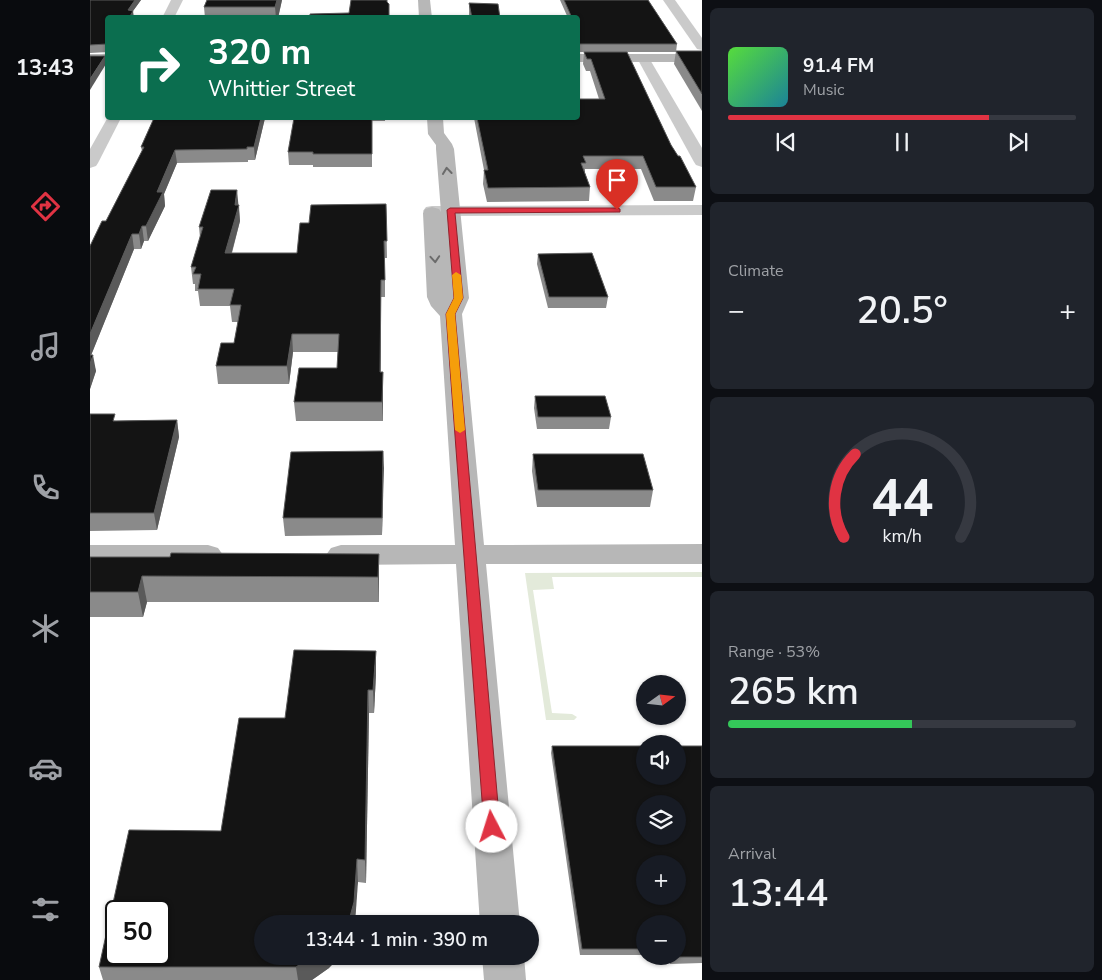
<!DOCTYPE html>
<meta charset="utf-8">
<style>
:root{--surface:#171b24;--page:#20242c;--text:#f1f3f6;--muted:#9ea1a6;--line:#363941;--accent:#e03343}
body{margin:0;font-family:"Nunito Sans",sans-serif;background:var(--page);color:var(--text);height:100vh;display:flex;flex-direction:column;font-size:19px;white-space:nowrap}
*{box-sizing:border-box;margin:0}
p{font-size:16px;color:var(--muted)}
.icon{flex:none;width:28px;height:28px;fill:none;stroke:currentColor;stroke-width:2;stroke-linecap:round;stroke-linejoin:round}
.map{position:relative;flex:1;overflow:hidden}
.drawer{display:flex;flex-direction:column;gap:8px;padding:8px;background:#0d0f14;width:400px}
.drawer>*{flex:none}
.hud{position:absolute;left:15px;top:15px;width:475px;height:105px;border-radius:5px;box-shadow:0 1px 4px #0004;background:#0b6e4f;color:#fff;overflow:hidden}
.needle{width:32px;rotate:75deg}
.buttons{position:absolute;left:546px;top:675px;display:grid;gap:10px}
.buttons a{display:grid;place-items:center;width:50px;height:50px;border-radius:50%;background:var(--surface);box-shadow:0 1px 4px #0004;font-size:25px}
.speed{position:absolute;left:15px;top:900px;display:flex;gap:10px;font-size:25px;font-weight:700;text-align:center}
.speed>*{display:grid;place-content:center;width:65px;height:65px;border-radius:50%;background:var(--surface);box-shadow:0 1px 4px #0004;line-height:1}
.speed .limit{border:2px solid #111;border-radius:8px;background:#fff;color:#111}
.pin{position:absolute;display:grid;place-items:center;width:42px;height:42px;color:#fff;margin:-51px -21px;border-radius:50% 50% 50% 0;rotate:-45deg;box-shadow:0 0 5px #0007}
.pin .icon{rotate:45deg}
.me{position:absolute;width:55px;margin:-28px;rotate:355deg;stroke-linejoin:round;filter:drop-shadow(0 0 4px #0008)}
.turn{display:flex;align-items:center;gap:18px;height:105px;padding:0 20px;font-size:22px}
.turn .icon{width:65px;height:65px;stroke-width:2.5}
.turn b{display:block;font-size:35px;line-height:42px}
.big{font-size:38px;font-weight:600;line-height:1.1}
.drawer .tile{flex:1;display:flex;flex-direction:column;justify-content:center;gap:8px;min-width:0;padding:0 18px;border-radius:8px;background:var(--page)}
.drawer .dial{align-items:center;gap:0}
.dial svg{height:130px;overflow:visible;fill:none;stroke:var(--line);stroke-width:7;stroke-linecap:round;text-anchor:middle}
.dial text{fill:var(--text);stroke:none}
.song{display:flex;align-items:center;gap:15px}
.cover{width:60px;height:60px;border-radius:8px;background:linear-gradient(135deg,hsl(110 70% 55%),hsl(190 70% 35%))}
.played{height:5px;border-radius:2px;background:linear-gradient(90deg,var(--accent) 75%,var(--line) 75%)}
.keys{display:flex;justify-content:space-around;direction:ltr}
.heat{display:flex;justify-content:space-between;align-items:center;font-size:28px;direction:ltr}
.charge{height:8px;border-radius:4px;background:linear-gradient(90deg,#34c759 53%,var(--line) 0)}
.trip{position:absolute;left:164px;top:915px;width:285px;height:50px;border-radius:25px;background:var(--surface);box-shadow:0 1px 4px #0004;font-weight:600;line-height:50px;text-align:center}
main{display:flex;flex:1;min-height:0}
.tab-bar{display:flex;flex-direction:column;width:90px;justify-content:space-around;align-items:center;background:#090b0e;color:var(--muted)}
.tab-bar .icon{width:35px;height:35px}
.tab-bar .current{color:var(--accent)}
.tab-bar b{font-size:22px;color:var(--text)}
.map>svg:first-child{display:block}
</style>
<main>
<nav class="tab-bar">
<b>13:43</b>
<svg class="icon current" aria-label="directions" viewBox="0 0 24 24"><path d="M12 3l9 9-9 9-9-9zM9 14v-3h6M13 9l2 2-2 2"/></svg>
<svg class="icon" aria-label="music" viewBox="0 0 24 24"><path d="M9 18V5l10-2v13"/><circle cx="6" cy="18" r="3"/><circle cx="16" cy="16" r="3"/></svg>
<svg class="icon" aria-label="phone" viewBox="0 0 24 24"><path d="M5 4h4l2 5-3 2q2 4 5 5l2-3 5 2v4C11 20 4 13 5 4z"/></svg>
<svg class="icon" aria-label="climate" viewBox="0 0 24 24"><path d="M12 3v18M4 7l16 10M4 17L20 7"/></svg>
<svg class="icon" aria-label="car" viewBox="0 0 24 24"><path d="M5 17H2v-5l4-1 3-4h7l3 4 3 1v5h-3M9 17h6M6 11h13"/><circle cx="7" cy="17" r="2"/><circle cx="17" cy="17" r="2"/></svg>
<svg class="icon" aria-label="filters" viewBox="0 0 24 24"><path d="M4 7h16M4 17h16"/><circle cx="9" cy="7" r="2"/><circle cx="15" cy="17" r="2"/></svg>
</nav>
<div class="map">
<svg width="612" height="980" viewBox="0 0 612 980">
<rect width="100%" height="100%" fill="#fff"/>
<polygon fill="#e3eada" points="612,572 612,577 462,577 464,589 443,590 462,713 482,714 487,717 484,720 456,720 435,573"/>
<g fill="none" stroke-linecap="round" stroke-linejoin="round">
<g fill="#cacaca" fill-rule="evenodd">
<polygon points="81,0 93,0 84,18 72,18"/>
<polygon points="573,0 585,0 612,38 612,50 607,49"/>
<polygon points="553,54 559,58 612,148 612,167 606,165 604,162 547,58"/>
<polygon points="18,117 31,118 8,163 6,166 0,168 0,149"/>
<polygon points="612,205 612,215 342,216 336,215 333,211 336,207 342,206"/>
</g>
<g fill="#b7b7b7" fill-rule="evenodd">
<polygon points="328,0 340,0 342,18 329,18"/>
<rect x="0" y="54" width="18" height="8"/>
<rect x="488" y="54" width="124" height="8"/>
<polygon points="337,118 353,118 354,133 362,144 364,149 379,298 372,314 394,545 612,544 612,564 396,564 430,924 390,924 366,564 251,565 241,562 236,555 241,548 251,545 365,545 350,316 341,306 337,297 333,213 335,209 342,207 349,209 351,212 346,149 346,145 338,134"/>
<polygon points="0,545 118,545 128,548 133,555 128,562 118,565 0,565"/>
<polygon points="392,956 434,956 436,980 394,980"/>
</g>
</g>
<g fill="#8a8a8a">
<polygon points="0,0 51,0 43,11 18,18 18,52 0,53"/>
<polygon points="117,0 192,0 188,18 115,18 114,7"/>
<polygon points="470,0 558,0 587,44 586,52 537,52 581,145 606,187 603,201 564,201 551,169 495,169 495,173 500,187 499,201 397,202 393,184 394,170 384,118 488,118 509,99 500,71 496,71 493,64 494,52 488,52 488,18 478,18"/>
<polygon points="379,3 410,18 379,18"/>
<polygon points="586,51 612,51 612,111 584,64"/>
<polygon points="64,118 175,118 165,160 158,160 158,162 87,163 74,194 75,206 58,241 54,241 51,249 44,249 1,355 6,371 0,389 0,246 16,221 52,151 51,147"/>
<polygon points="204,118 295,118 295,121 282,121 282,167 223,167 223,165 199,165 198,152"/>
<polygon points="296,204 297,258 295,258 295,297 291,297 291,372 293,390 293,421 206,421 204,402 247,368 248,352 203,352 199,384 128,384 126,366 144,343 148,322 142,322 140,306 110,306 108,291 105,291 105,284 103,284 101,267 110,238 109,227 149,205 150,221 142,253 207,253 219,223"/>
<polygon points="448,254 518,297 516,308 458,308 447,264"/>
<polygon points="445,396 521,417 519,429 447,429 444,408"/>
<polygon points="0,414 26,421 87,420 89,437 67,530 0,531"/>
<polygon points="293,451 292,535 195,536 193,518"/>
<polygon points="443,454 563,490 560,507 447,507 442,471"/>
<polygon points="289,554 289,602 57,602 53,617 0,617 0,557 80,557"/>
<polygon points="286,674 284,713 279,713 276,883 268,882 239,968 222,980 13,980 9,967 131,831 195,718"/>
<polygon points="462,746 612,746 612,963 580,964 579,956 588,956 555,924 555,955 490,955 461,753"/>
</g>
<g fill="#5a5a5a">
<polygon points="45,0 51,0 43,11 44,18 39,18 38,10"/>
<polygon points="187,0 192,0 188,18 186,18 185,7"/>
<polygon points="15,56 16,64 0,90 0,79"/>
<polygon points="171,118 175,118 165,160 164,147"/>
<polygon points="85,150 87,163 74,194 75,206 58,241 56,226 67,192"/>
<polygon points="147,190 150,221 137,270 135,253 145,205"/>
<polygon points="52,226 54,241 51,249 49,234"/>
<polygon points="42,234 44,249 0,358 0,334"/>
<polygon points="202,334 203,352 199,384 197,366"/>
<polygon points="3,355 6,371 0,389 0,364"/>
<polygon points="293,372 293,421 292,402"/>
<polygon points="87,420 89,437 67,530 64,513"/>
<polygon points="293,451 294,468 292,535 292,518"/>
<polygon points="289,554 289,602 288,577"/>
<polygon points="52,576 57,602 53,617 48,592"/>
<polygon points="286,651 286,674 284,713 283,690"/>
<polygon points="278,690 279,713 276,883 275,860"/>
<polygon points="267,859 268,882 265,924 258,924"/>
<polygon points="222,956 251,956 239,968 222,980 208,980 206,967"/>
</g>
<g fill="#141414" stroke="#5a5a5a" fill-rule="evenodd">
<polygon points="0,0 45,0 38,10 43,11 39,18 18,18 18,46 17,44 0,45"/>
<polygon points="117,0 187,0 185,7 114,7"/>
<polygon points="261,0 297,0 297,2 299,4 299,18 220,18 220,14 259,13"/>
<polygon points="474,0 558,0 587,44 489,44 488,42 488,18 482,18"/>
<polygon points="379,3 408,4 410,18 382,18"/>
<polygon points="586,51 612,51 612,94"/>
<polygon points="494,52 537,52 581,145 588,156 590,156 606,187 566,187 553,156 493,156 496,163 491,163 500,187 398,188 394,170 398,170 387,118 488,118 488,99 515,99 501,59 497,59"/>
<polygon points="0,56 15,56 0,79"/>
<polygon points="64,118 171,118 164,147 157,147 157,149 85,150 67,192 73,192 56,226 52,226 49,234 42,234 0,334 0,246 12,221 16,221 54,147 51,147"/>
<polygon points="204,118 282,118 282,154 223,154 223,152 198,152"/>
<polygon points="121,190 147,190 145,205 149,205 135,253 207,253 210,223 219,223 221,205 296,204 297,241 294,241 295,280 291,280 290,372 293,372 292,402 204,402 209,368 247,368 249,334 202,334 197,366 126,366 131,343 144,343 151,305 140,305 144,289 108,289 111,274 103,274 106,267 101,267 113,227 109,227"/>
<polygon points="502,253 518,297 459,297 448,254"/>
<polygon points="0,355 3,355 0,364"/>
<polygon points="445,396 515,396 521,417 448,417"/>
<polygon points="0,414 25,414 23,421 87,420 64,513 0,513"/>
<polygon points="293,451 292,518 193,518 201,452"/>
<polygon points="443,454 553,454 563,490 448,490"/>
<polygon points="81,553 289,554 288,577 52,576 48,592 0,592 0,557 80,557"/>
<path d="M204 650 286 651 283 690H278L275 860 267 859 264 902 258 924H172V956H222L206 967H9L39 830 131 831 149 718H195ZM26 911H69V954H26Z"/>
<path d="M462 746H555V776H588V746H612V957H582V956H588V924H555V949H492ZM555 804H588V836H555ZM555 864H588V896H555Z"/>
</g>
<defs><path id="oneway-chevron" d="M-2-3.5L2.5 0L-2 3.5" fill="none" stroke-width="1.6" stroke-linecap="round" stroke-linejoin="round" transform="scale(1.25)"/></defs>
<g stroke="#6b6b6b">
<use href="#oneway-chevron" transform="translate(357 171) rotate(-96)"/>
<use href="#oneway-chevron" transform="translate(345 259) rotate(86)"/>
</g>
<polygon fill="#e03343" stroke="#92212c" points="527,208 530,209 530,212 365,213 373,298 365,314 410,827 408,832 402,834 397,832 394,827 356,314 364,298 357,210 360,208"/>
<polygon fill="#f59e0b" points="366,272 371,275 373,298 365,314 375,430 370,433 365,430 356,314 364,298 362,275"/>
</svg>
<div class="buttons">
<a><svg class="needle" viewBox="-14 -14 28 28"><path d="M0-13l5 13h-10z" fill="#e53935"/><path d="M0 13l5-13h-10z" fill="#9ea1a6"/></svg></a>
<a><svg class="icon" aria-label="sound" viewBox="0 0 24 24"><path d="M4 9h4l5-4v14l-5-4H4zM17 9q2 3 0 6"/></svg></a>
<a><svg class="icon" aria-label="layers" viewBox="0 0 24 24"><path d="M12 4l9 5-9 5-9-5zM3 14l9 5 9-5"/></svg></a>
<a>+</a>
<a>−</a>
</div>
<div class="speed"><div class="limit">50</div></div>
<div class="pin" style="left:527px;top:210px;background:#d93025"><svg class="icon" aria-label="arrive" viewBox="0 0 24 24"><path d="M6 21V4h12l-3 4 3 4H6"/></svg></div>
<svg class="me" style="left:402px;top:827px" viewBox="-20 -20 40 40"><circle r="19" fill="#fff"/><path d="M0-13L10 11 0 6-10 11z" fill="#e03343"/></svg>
<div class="trip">13:44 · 1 min · 390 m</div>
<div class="hud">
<div class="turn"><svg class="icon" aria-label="right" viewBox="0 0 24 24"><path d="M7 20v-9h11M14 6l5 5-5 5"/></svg><div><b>320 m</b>Whittier Street</div></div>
</div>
</div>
<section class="drawer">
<div class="tile">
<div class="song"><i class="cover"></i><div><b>91.4 FM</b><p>Music</p></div></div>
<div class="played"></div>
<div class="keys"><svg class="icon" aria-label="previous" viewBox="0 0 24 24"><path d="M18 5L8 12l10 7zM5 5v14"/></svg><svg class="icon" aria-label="pause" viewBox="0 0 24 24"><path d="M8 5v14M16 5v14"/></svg><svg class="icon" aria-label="next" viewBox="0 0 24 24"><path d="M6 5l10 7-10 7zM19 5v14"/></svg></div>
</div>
<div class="tile"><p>Climate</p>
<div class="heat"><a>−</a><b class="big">20.5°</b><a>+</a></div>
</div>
<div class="tile dial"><svg viewBox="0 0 100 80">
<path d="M14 69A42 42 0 1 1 86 69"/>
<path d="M14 69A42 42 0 0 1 21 18" stroke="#e03343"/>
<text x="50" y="56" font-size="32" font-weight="700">44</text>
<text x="50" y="72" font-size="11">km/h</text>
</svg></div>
<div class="tile"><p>Range · 53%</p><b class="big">265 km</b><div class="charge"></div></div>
<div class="tile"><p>Arrival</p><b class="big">13:44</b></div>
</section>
</main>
